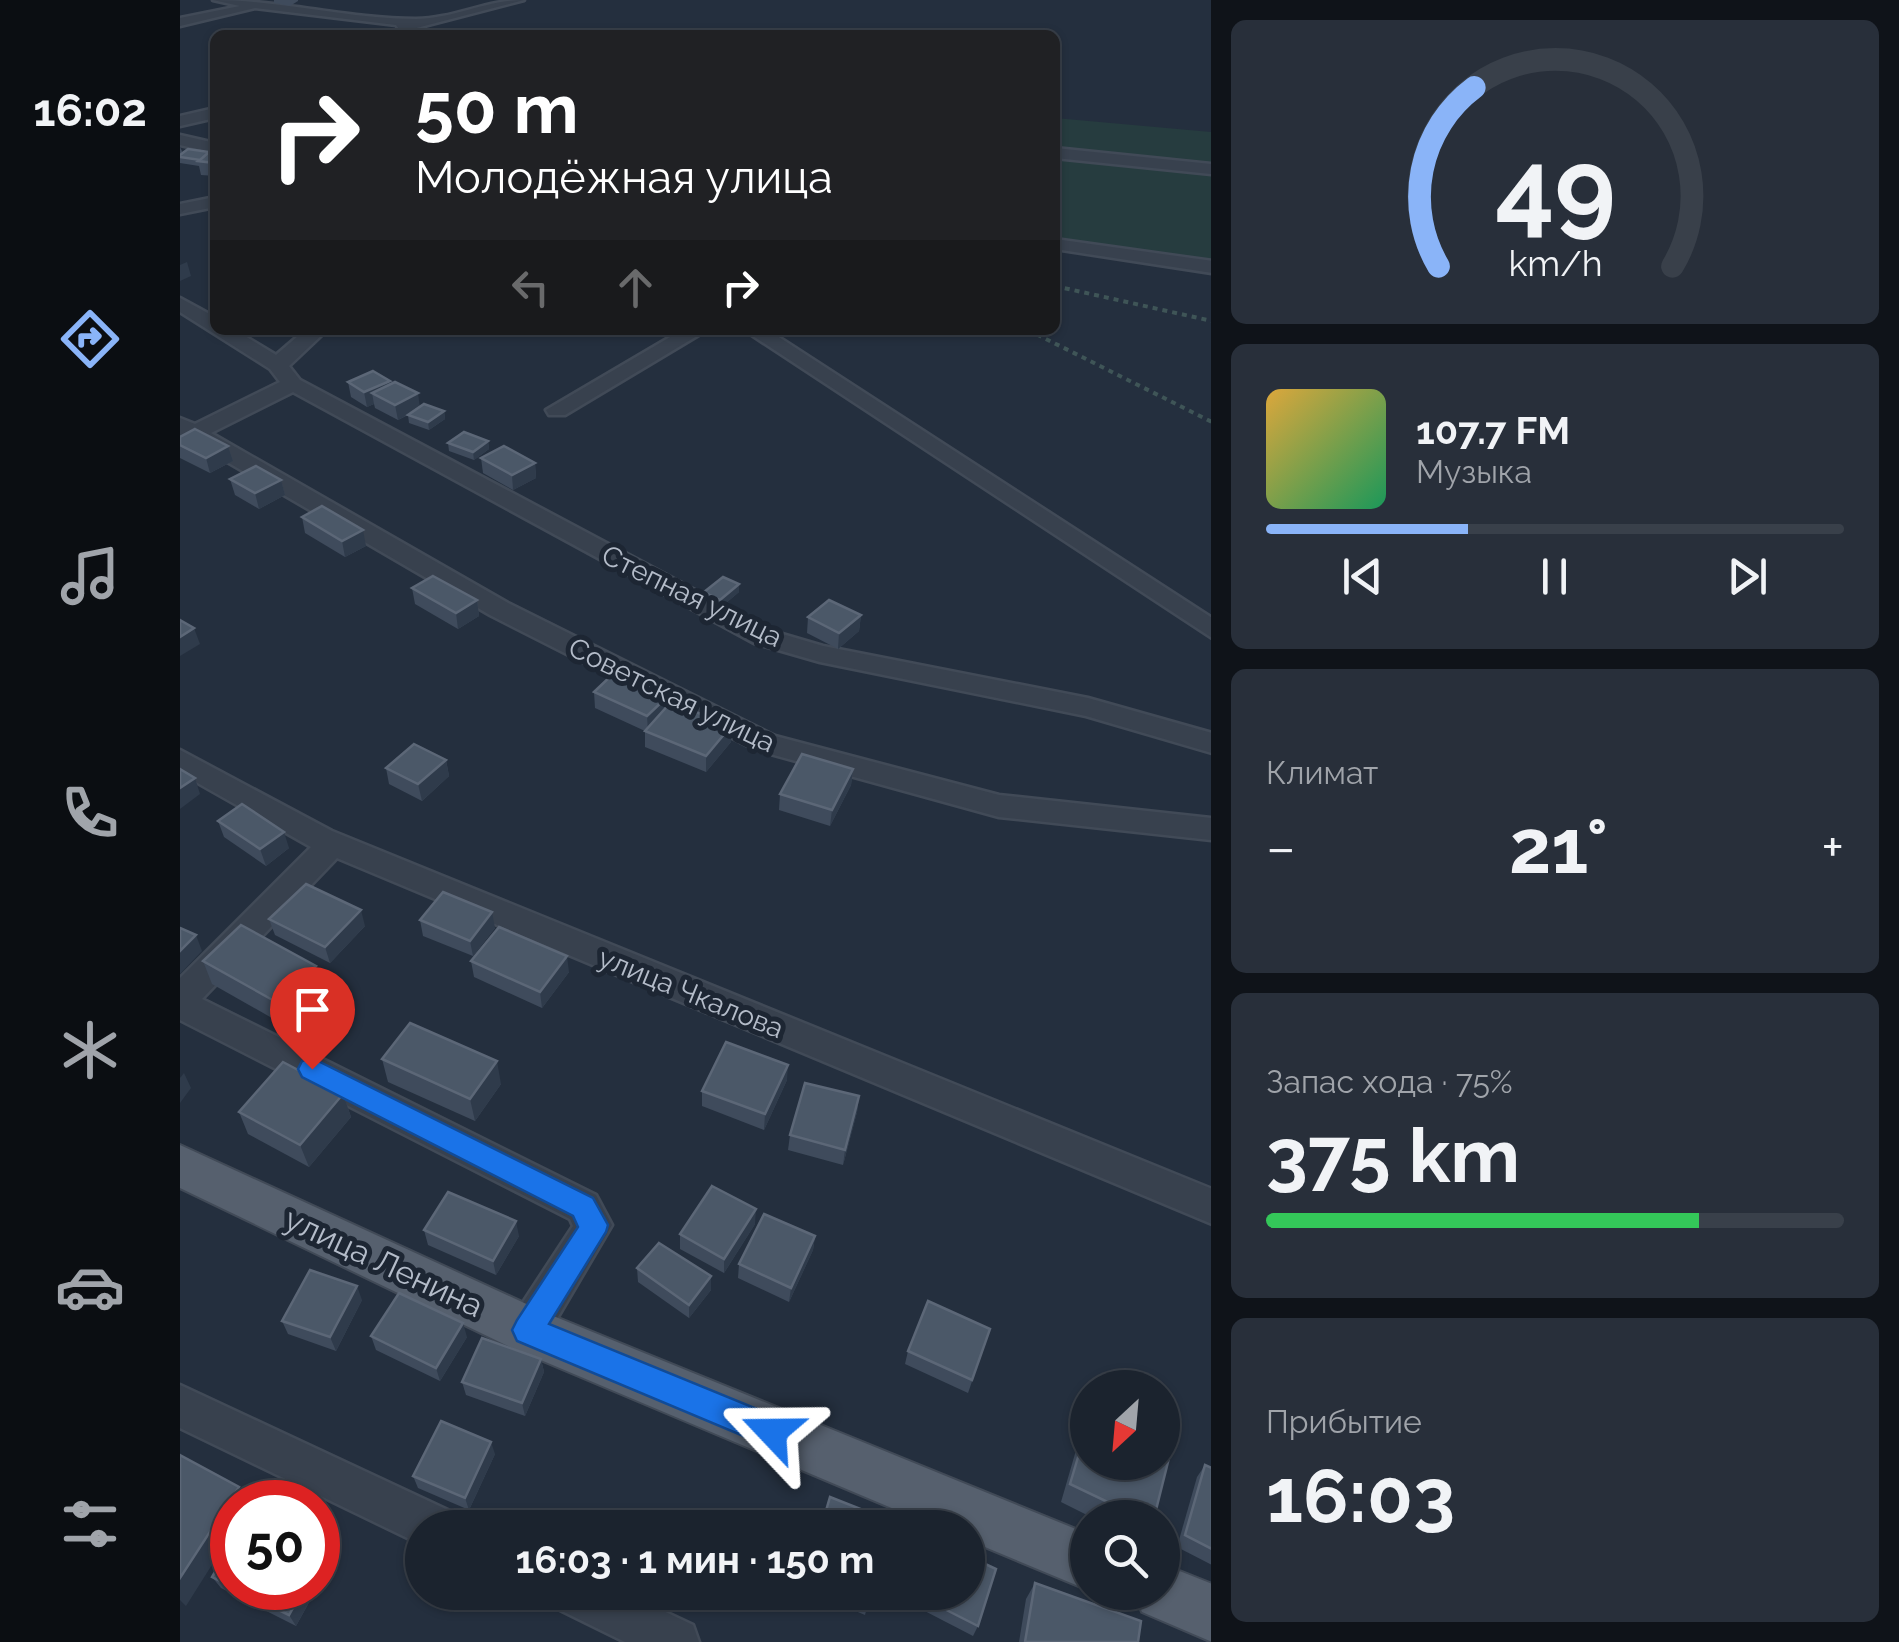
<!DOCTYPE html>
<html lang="ru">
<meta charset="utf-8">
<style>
:root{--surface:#1b232e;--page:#282f3a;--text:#f1f3f6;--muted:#a0a4aa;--line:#39404a;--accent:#8ab4f8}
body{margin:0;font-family:Raleway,sans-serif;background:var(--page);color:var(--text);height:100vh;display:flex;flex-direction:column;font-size:38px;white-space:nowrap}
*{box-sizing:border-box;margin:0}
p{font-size:32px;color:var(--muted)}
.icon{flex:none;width:55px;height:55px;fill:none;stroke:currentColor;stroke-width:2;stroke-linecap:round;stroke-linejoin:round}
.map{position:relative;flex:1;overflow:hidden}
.side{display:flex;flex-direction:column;gap:20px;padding:20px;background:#0f1319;width:688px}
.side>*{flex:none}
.hud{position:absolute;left:30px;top:30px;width:850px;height:305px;border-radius:15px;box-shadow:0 2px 8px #0004,0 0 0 2px var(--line);background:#202124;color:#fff;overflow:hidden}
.needle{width:65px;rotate:206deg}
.buttons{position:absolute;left:890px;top:1370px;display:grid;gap:20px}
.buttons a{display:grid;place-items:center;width:110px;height:110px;border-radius:50%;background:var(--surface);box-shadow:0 2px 8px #0004,0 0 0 2px var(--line);font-size:50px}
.speed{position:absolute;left:30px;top:1480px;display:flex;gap:20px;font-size:50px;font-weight:700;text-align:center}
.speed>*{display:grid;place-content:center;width:130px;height:130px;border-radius:50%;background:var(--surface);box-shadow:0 2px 8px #0004,0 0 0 2px var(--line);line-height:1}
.speed .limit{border:15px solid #d22;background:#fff;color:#111}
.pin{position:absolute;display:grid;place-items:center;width:85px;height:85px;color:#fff;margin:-102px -42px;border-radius:50% 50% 50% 0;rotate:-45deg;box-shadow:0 0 10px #0007}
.pin .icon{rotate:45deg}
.me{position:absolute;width:110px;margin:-55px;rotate:293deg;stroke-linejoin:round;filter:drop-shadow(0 0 8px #0008)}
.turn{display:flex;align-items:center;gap:35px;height:210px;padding:0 40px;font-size:45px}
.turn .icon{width:130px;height:130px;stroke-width:2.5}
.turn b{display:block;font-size:70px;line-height:85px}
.lanes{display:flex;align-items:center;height:95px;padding:0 40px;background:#0003;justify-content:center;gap:50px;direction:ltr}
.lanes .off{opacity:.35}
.big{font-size:75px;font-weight:700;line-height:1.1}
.side .tile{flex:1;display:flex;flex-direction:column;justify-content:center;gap:15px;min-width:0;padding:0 35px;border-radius:15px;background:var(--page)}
.side .dial{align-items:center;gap:0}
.dial svg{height:260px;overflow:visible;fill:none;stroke:var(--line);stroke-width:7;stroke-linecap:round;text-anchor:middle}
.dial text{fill:var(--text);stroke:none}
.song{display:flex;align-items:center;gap:30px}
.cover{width:120px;height:120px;border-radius:15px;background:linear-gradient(135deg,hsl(40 70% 55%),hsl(150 70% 35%))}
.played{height:10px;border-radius:5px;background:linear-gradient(90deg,var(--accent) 35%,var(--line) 35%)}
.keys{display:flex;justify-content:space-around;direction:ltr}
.heat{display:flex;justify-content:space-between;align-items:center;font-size:55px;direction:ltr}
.charge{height:15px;border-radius:8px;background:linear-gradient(90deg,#34c759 75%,var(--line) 0)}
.trip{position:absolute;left:225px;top:1510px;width:580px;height:100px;border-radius:50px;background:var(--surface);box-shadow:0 2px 8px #0004,0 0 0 2px var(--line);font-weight:700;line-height:100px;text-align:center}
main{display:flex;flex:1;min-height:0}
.menu{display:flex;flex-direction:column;width:180px;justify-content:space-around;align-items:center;background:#0b0e12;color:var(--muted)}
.menu .icon{width:70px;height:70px}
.menu .selected{color:var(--accent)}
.menu b{font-size:45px;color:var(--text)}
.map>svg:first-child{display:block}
</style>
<main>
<nav class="menu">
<b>16:02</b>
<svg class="icon selected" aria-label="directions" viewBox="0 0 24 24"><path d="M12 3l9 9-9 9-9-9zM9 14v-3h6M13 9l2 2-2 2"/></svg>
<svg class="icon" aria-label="music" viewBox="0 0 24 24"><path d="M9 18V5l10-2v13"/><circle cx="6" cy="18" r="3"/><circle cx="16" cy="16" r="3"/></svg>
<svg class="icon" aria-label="phone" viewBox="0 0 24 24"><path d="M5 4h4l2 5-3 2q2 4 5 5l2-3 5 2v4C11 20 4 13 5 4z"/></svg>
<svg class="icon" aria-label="climate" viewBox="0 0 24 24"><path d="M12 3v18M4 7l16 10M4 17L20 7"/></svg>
<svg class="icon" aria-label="car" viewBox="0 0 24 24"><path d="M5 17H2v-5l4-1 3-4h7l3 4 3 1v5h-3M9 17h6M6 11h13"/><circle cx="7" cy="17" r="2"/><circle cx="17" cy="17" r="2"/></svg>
<svg class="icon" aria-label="filters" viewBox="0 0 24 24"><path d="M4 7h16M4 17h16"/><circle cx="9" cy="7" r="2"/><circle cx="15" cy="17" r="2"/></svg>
</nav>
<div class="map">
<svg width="1032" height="1642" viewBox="0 0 1032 1642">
<rect width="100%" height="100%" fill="#242f3e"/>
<polygon fill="#263c3f" points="875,118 1031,132 1031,261 875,239"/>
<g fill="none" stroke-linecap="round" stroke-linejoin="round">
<g stroke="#414a57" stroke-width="5">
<g id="minor">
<path d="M33 0C101 0 169 19 236 19 272 19 307 0 344 0L221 32 216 25 75 8 0 26V18L60 6Z"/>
<polygon points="35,108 35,118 0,126 0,116"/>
<polygon points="0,135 35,143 35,153 0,145"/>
<polygon points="875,148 1032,164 1032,174 875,158"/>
<polygon points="35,197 35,207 0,214 0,204"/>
<polygon points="875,239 1032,261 1032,273 875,249"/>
<polygon points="0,298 35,317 35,330 55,330 96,355 125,330 147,330 109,366 120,380 592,631 643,646 908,698 1032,733 1032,753 906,716 640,662 574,643 113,392 31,433 328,603 595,736 819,795 1032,818 1032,840 819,817 576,750 310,615 13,442 0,444 0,418 15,424 100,382 90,369 0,312"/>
<polygon points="502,330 527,330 385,415 369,415 366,410"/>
<polygon points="564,330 588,330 1032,618 1032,638"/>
<polygon points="0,750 152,831 1032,1189 1032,1224 157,858 22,999 416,1195 432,1225 362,1344 348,1350 334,1344 328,1330 334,1316 393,1226 390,1219 0,1020 0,978 131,847 0,773"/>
<polygon points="0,1385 272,1512 278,1528 242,1528 242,1545 0,1428"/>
<polygon points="369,1592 443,1592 513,1625 519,1642 445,1642 376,1608"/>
</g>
</g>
<g stroke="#414a57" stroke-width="4">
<g id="major">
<polygon points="0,1145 366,1313 908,1534 908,1590 788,1540 788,1528 759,1528 330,1347 0,1188"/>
<polygon points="982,1564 1032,1584 1032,1642 962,1612 954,1592 982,1592"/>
</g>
</g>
<g stroke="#3f5557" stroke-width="4" stroke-dasharray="5 5" stroke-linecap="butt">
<polyline points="875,286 1032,321"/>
<polyline points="848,330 1032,422"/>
</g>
<use href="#minor" fill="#38414e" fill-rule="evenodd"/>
<use href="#major" fill="#56606e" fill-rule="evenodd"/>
</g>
<g fill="#3f4b5c">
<polygon points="94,0 118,0 118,1 110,6 94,3"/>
<polygon points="0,147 3,153 29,152 35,148 35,176 21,175 19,166 0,163"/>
<polygon points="210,381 210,384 240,406 264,411 265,419 249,430 229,423 228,415 230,414 218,420 195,408 194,404 187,407 171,397 168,382"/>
<polygon points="0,437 48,446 53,461 30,473 0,458"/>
<polygon points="308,441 309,449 294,460 269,451 268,443"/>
<polygon points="301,458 355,463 356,478 333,490 303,473"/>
<polygon points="50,479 101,480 105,495 79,509 55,495"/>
<polygon points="122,517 186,546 165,557 125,533"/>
<polygon points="559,584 559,592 540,608 524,601 524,592"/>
<polygon points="232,588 297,600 299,616 278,629 235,604"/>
<polygon points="681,615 679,631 658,649 627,633 628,617"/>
<polygon points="414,692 551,726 551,742 526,772 465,747 465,731 415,708"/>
<polygon points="266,760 269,776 242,801 209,784 206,768"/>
<polygon points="673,769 671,785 650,826 599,810 600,794"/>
<polygon points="38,821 109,848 86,866 44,837"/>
<polygon points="89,919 185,926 150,963 95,935"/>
<polygon points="240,920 315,928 293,956 243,936"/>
<polygon points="23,961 143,989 106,1026 32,984"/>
<polygon points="291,961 389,972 362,1008 294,977"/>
<polygon points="202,1059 321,1084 295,1121 208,1082"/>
<polygon points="607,1080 584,1130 522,1106 522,1091"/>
<polygon points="163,1094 171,1117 129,1167 68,1134 59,1112"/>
<polygon points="679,1096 677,1112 663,1165 608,1150 610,1135"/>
<polygon points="575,1224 544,1273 500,1249 500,1234"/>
<polygon points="244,1230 339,1236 316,1275 248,1245"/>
<polygon points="635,1236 633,1250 609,1302 558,1278 559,1264"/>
<polygon points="457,1268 531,1290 509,1318 458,1282"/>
<polygon points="182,1300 156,1351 108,1334 102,1321"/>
<polygon points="810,1329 788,1393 725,1364 728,1351"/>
<polygon points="191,1336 287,1337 260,1381 196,1350"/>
<polygon points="361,1359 364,1372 345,1416 286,1395 282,1382"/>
<polygon points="908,1420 908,1462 974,1518 913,1518 881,1502 901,1433"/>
<polygon points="315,1454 289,1510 238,1488 233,1476"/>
<polygon points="1025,1465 1032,1468 1032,1565 997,1547 1017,1477"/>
<polygon points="32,1577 52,1588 137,1588 116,1626 41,1588"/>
<polygon points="855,1583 958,1642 839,1642 846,1599"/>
<polygon points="630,1592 691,1592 685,1615"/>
<polygon points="708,1592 788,1592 798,1626 793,1636"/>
</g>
<g fill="#2f3b4b">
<polygon points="7,262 11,276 0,281 0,265"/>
<polygon points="76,330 91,330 78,335"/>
<polygon points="210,381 212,396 192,393 194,404 187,407 184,392"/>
<polygon points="238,393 240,408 218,420 215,405"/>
<polygon points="264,411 265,419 249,430 248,422"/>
<polygon points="308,441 309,449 294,460 293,452"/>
<polygon points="48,446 53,461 30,473 26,458"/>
<polygon points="355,463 356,478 333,490 332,475"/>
<polygon points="101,480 105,495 79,509 75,493"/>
<polygon points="183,530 186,546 165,557 162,541"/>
<polygon points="559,584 559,592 540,608 540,600"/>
<polygon points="297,600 299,616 278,629 276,613"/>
<polygon points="681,615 679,631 658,649 659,633"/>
<polygon points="14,628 20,644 0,656 0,637"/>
<polygon points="488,696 489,712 468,733 467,716"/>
<polygon points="551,726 551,742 526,772 526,756"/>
<polygon points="266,760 269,776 242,801 238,784"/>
<polygon points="673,769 671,785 650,826 652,810"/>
<polygon points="15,778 20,794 0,809 0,788"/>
<polygon points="104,832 109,848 86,866 80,849"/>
<polygon points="181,910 185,926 150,963 145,947"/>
<polygon points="312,912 315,928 293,956 290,941"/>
<polygon points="16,935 22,951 0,974 0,951"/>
<polygon points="387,956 389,972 362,1008 360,992"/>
<polygon points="136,966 143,989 106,1026 98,1003"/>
<polygon points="317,1061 321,1084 295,1121 290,1099"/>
<polygon points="608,1065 607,1080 584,1130 585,1114"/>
<polygon points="4,1073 11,1088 0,1103 0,1078"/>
<polygon points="163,1094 171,1117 129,1167 120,1145"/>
<polygon points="679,1096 677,1112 663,1165 665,1150"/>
<polygon points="576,1209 575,1224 544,1273 544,1259"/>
<polygon points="336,1221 339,1236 316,1275 313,1261"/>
<polygon points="635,1236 633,1250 609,1302 611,1288"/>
<polygon points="531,1276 531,1290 509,1318 509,1305"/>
<polygon points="177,1286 182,1300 156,1351 150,1337"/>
<polygon points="283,1323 287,1337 260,1381 256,1368"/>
<polygon points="361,1359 364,1372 345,1416 342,1403"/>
<polygon points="311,1442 315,1454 289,1510 285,1498"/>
<polygon points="59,1487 70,1502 52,1502 52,1533 6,1606 0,1600 0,1578"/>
<polygon points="145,1549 152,1561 138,1587 138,1564"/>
<polygon points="124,1588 137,1588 116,1626 109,1615"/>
</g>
<g fill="#4b5868" stroke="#5c6777" stroke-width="2.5">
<polygon points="34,148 35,163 18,161"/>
<polygon points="8,149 29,152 20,160 0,157 0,155"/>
<polygon points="193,371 210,381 184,392 168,382"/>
<polygon points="215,382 238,393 215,405 192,393"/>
<polygon points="244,404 264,411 248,422 228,415"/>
<polygon points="15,429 48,446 26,458 0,445 0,437"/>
<polygon points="284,432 308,441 293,452 268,443"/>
<polygon points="324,446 355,463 332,475 301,458"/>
<polygon points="76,466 101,480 75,493 50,479"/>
<polygon points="142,506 183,530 162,541 122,517"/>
<polygon points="253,576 297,600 276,613 232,588"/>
<polygon points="543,577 559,584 540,600 524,592"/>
<polygon points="649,600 681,615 659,633 628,617"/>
<polygon points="0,620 14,628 0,637"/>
<polygon points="435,672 488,696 467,716 414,692"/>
<polygon points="491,702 551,726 526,756 465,731"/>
<polygon points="234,744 266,760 238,784 206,768"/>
<polygon points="622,754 673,769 652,810 600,794"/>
<polygon points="0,769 15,778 0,788"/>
<polygon points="62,804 104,832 80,849 38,821"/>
<polygon points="126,884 181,910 145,947 89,919"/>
<polygon points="263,892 312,912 290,941 240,920"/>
<polygon points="61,925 136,966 98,1003 23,961"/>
<polygon points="319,927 387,956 360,992 291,961"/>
<polygon points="0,928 16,935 0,951"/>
<polygon points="230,1023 317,1061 290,1099 202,1059"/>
<polygon points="546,1042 608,1065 585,1114 522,1091"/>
<polygon points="103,1062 163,1094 120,1145 59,1112"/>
<polygon points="625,1083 679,1096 665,1150 610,1135"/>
<polygon points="532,1186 576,1209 544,1259 500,1234"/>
<polygon points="268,1192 336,1221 313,1261 244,1230"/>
<polygon points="584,1214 635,1236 611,1288 559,1264"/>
<polygon points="479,1243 531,1276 509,1305 457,1268"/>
<polygon points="130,1270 177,1286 150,1337 102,1321"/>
<polygon points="219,1293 283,1323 256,1368 191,1336"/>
<polygon points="748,1301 810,1329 792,1380 728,1351"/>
<polygon points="302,1338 361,1359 342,1403 282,1382"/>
<polygon points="261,1421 311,1442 285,1498 233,1476"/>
<polygon points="908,1424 908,1462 982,1462 982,1446 991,1450 974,1518 961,1518 890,1484"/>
<polygon points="0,1455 59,1487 0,1578"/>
<polygon points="1025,1465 1032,1468 1032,1549 1005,1535"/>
<polygon points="650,1497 711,1521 709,1528 641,1528"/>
<polygon points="52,1543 52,1587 32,1577"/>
<polygon points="138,1546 145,1549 138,1564"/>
<polygon points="788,1556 816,1569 798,1626 731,1592 788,1592"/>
<polygon points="855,1583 961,1621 958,1642 845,1642"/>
<polygon points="53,1588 124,1588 109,1615"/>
<polygon points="658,1592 691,1592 688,1605"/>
</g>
<polygon fill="#1a73e8" stroke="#114b97" stroke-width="2.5" points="132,1058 413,1198 428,1225 426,1232 369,1324 604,1420 609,1432 604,1443 592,1448 337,1341 332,1330 337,1320 398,1227 393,1216 122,1077 118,1069 122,1061"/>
<g text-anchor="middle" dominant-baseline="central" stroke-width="10" stroke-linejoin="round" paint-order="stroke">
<g font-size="28" fill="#b4bcc9" stroke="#1d2633">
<text transform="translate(512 596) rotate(26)">Степная улица</text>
<text transform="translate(492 695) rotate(26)">Советская улица</text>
<text transform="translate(511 993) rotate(22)">улица Чкалова</text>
</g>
<g font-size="32" fill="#b4bcc9" stroke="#1d2633">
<text transform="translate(204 1262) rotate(25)">улица Ленина</text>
</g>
</g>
</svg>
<div class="buttons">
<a><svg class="needle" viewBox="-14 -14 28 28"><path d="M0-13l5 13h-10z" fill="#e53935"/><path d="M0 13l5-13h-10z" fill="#a0a4aa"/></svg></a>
<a><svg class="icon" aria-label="search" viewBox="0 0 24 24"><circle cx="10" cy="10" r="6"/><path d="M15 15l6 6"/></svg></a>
</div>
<div class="speed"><div class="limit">50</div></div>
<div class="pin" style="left:132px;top:1069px;background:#d93025"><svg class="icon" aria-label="arrive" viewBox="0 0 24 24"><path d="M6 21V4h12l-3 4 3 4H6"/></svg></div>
<svg class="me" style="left:592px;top:1432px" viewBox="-20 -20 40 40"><path d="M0-17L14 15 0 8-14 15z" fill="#1a73e8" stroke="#fff" stroke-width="4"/></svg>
<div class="trip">16:03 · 1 мин · 150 m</div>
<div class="hud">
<div class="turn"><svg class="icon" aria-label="right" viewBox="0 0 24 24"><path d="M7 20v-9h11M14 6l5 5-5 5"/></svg><div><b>50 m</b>Молодёжная улица</div></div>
<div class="lanes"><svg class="icon off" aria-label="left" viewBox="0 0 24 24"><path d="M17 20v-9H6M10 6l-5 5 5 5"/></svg><svg class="icon off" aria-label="ahead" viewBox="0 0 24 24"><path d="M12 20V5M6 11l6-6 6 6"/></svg><svg class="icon" aria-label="right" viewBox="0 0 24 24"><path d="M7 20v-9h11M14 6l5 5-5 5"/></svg></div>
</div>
</div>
<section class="side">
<div class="tile dial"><svg viewBox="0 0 100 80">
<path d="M14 69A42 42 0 1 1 86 69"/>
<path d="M14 69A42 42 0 0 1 25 14" stroke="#8ab4f8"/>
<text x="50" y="56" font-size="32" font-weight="700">49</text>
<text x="50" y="72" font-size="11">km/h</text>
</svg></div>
<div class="tile">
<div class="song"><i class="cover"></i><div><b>107.7 FM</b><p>Музыка</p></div></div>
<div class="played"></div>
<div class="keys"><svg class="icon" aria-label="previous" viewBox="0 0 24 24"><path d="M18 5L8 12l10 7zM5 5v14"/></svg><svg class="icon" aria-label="pause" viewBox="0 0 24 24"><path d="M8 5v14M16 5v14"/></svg><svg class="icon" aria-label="next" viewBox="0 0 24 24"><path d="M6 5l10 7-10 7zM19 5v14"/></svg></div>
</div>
<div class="tile"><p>Климат</p>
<div class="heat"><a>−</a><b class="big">21°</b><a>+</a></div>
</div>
<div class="tile"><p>Запас хода · 75%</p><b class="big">375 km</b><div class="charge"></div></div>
<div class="tile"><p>Прибытие</p><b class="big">16:03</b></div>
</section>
</main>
